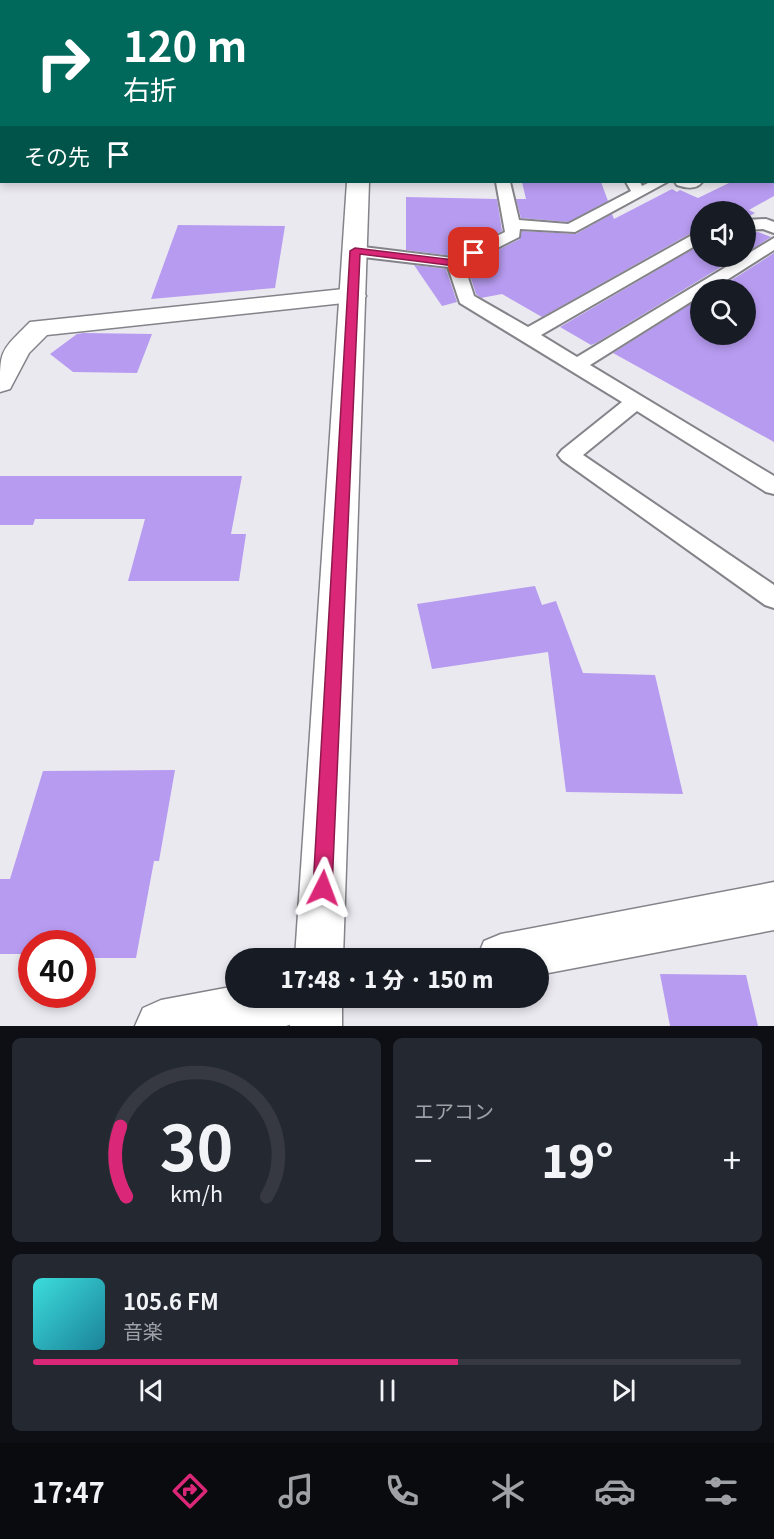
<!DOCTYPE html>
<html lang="ja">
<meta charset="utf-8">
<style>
:root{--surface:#171b24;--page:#242831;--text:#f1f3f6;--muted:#9ea1a6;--line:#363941;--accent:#db2777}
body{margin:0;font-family:Georgia,"Noto Sans JP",serif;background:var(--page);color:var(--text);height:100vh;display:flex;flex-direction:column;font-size:22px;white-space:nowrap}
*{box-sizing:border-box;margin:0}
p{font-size:20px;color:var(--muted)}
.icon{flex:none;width:33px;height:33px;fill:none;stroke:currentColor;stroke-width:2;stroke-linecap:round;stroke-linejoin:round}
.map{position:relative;height:1026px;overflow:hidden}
.drawer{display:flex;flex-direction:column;gap:12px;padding:12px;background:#0d0f14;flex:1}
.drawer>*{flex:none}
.hud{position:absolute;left:0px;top:0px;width:774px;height:183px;box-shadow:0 3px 9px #0003;background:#00695c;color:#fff;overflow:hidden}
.fabs{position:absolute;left:690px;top:201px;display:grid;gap:12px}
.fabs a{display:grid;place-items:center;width:66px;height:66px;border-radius:50%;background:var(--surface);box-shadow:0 3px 9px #0003;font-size:30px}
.speed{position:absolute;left:18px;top:930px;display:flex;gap:12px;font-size:30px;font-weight:700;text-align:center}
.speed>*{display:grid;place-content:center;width:78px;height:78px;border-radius:50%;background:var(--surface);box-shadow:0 3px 9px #0003;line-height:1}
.speed .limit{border:9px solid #d22;background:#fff;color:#111}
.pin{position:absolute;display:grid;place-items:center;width:51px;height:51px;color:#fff;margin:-26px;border-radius:12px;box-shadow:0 3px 9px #0006}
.me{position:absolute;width:66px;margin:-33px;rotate:3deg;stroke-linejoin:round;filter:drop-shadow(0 0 4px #0008)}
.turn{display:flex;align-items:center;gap:21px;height:126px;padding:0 24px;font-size:27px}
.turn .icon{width:78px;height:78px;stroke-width:2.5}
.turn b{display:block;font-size:42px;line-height:51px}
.then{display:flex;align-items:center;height:57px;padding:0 24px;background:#0003;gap:12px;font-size:22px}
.big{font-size:45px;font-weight:800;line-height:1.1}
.drawer .tile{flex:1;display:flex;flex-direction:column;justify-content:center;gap:9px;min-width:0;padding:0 21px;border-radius:9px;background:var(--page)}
.drawer .dial{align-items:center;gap:0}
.dial svg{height:156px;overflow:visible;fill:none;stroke:var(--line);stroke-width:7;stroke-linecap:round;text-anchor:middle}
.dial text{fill:var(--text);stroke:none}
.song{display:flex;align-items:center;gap:18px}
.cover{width:72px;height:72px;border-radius:9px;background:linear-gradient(135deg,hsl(180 70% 55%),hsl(190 70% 35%))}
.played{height:6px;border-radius:3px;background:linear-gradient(90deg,var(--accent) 60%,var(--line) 60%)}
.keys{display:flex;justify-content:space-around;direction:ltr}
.heat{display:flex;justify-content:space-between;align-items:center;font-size:33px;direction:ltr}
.drawer .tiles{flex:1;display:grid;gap:12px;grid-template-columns:1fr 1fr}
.tile:last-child{grid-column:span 2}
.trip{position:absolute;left:225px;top:948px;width:324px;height:60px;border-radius:30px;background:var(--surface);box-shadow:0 3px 9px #0003;font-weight:800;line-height:60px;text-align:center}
.menu{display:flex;height:96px;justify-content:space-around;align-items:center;background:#090b0e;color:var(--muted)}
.menu .icon{width:42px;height:42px}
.menu .on{color:var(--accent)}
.menu b{font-size:27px;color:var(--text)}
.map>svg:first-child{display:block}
</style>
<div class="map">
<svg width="774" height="1026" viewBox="0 0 774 1026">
<rect width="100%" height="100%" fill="#ebe9f0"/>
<g fill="#b79bf0">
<polygon points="774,170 774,196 749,210 755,213 746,218 746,212 700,212 700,230 693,232 542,317 502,294 481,298 476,294 467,266 520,239 522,231 576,234 612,214 614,219 672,189 677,192 680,190 698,198 731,182 772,182"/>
<polygon points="522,182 601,182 608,201 568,222 521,218 516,199 526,199"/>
<polygon points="406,197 497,199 502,231 453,256 406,250"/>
<polygon points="178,225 285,226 275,288 151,299"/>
<polygon points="746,232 758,232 771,237 746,253"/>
<polygon points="700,245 700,256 739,256 596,343 591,345 560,327"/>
<polygon points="774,253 774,442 613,353 700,298 700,334 746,334 746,290 716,290"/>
<polygon points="414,265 446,269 457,302 442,306"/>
<polygon points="77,334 83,333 152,334 137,373 73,372 50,354"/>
<polygon points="0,476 242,476 231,534 246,534 239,581 128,581 145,519 35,519 33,525 0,525"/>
<polygon points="535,586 542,605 556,601 583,673 655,675 683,794 566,792 548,652 432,669 417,604"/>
<polygon points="175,770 159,861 154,861 136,958 82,958 82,944 32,944 32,954 0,954 0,879 10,879 43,771"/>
<polygon points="660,974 746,975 758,1026 670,1026"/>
</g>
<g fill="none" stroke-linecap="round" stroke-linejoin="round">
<g stroke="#848389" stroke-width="4">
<g id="lane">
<rect x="772" y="9" width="2" height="6"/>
<rect x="772" y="67" width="2" height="6"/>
<rect x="772" y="132" width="2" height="8"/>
<polygon points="772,160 774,160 772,169"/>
<polygon points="496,182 510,182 519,220 568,224 631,191 626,182 640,182 642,186 650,182 667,182 575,232 520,229 519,237 464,265 474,296 528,327 694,234 700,232 700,243 541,335 577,357 774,238 774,250 711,290 700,290 700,296 590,365 774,476 774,494 766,492 637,411 583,455 774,585 774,608 765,605 562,460 558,455 562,450 622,402 460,303 448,267 355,256 347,251 355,246 453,258 505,232"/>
<path d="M675 182H702C696 190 686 188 677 185Z"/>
<polygon points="766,219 774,222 774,233 763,229 746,230 746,220"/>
</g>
</g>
<g stroke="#848389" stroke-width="3">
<g id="street">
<polygon points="0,0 7,0 8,2 2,2 0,7"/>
<polygon points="478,0 492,0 493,2 478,2"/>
<path d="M353 288 362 291 366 296 362 301 47 335 29 353 10 389 0 392C0 349 0 352 30 322Z"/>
<polygon points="774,882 774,930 538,975 538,958 477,958 484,941 501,934"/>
<polygon points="236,986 236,998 325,998 318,1016 286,1026 135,1026 143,1008 161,1000"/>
</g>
</g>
<g stroke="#848389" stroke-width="3">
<g id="secondary">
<rect x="361" y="0" width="14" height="2"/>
<polygon points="699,0 725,0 698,2"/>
<polygon points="2,29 2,39 0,40 0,30"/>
<polygon points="2,117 2,129 0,130 0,118"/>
<polygon points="347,182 369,182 343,958 295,958"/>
<polygon points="292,998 342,998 342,1026 290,1026"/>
</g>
</g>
<use href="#lane" fill="#fff" fill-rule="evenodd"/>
<use href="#street" fill="#fff" fill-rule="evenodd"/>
<use href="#secondary" fill="#fff" fill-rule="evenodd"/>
</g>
<polygon fill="#db2777" stroke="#8e194d" stroke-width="1.5" points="355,248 454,260 471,251 479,253 455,266 360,254 332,888 329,894 323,897 316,894 313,888 350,251"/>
</svg>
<div class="fabs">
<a><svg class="icon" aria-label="sound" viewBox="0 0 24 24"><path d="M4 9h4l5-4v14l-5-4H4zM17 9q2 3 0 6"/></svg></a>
<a><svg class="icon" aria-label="search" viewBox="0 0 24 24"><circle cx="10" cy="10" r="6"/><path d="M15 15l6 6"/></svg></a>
</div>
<div class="speed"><div class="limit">40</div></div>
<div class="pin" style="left:474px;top:253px;background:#d93025"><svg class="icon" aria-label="arrive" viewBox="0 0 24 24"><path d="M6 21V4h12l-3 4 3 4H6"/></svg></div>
<svg class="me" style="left:323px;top:888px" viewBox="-20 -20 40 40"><path d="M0-17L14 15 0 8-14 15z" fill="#db2777" stroke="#fff" stroke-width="4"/></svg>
<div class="trip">17:48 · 1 分 · 150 m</div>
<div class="hud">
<div class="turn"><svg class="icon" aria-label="right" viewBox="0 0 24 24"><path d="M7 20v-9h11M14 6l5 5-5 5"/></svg><div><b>120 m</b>右折</div></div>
<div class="then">その先<svg class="icon" aria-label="arrive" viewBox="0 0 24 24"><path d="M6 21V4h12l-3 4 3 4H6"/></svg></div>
</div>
</div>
<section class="drawer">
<div class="tiles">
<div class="tile dial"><svg viewBox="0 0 100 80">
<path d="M14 69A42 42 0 1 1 86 69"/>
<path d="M14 69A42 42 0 0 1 11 33" stroke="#db2777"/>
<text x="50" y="56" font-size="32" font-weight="700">30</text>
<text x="50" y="72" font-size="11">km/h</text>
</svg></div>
<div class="tile"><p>エアコン</p>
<div class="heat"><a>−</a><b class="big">19°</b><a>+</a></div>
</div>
<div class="tile">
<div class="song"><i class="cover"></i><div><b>105.6 FM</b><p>音楽</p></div></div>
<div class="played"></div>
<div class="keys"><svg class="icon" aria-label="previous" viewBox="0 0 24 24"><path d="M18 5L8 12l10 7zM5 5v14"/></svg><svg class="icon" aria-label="pause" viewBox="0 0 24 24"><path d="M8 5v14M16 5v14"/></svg><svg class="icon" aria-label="next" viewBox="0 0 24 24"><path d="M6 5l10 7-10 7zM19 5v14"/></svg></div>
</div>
</div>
</section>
<nav class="menu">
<b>17:47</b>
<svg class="icon on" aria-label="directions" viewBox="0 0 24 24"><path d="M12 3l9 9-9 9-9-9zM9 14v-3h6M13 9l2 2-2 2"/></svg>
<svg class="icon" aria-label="music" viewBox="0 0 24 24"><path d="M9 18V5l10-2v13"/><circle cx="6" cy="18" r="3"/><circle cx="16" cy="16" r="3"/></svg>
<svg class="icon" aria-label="phone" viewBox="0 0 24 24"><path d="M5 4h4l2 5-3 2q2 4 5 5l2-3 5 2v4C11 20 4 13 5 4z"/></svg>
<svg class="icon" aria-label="climate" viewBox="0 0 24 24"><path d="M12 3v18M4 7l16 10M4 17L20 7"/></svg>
<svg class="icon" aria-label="car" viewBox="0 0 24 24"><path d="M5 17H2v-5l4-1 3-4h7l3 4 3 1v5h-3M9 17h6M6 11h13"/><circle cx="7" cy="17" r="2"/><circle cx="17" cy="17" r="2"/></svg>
<svg class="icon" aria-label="filters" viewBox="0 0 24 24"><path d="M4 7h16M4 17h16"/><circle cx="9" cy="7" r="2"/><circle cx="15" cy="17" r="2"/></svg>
</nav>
